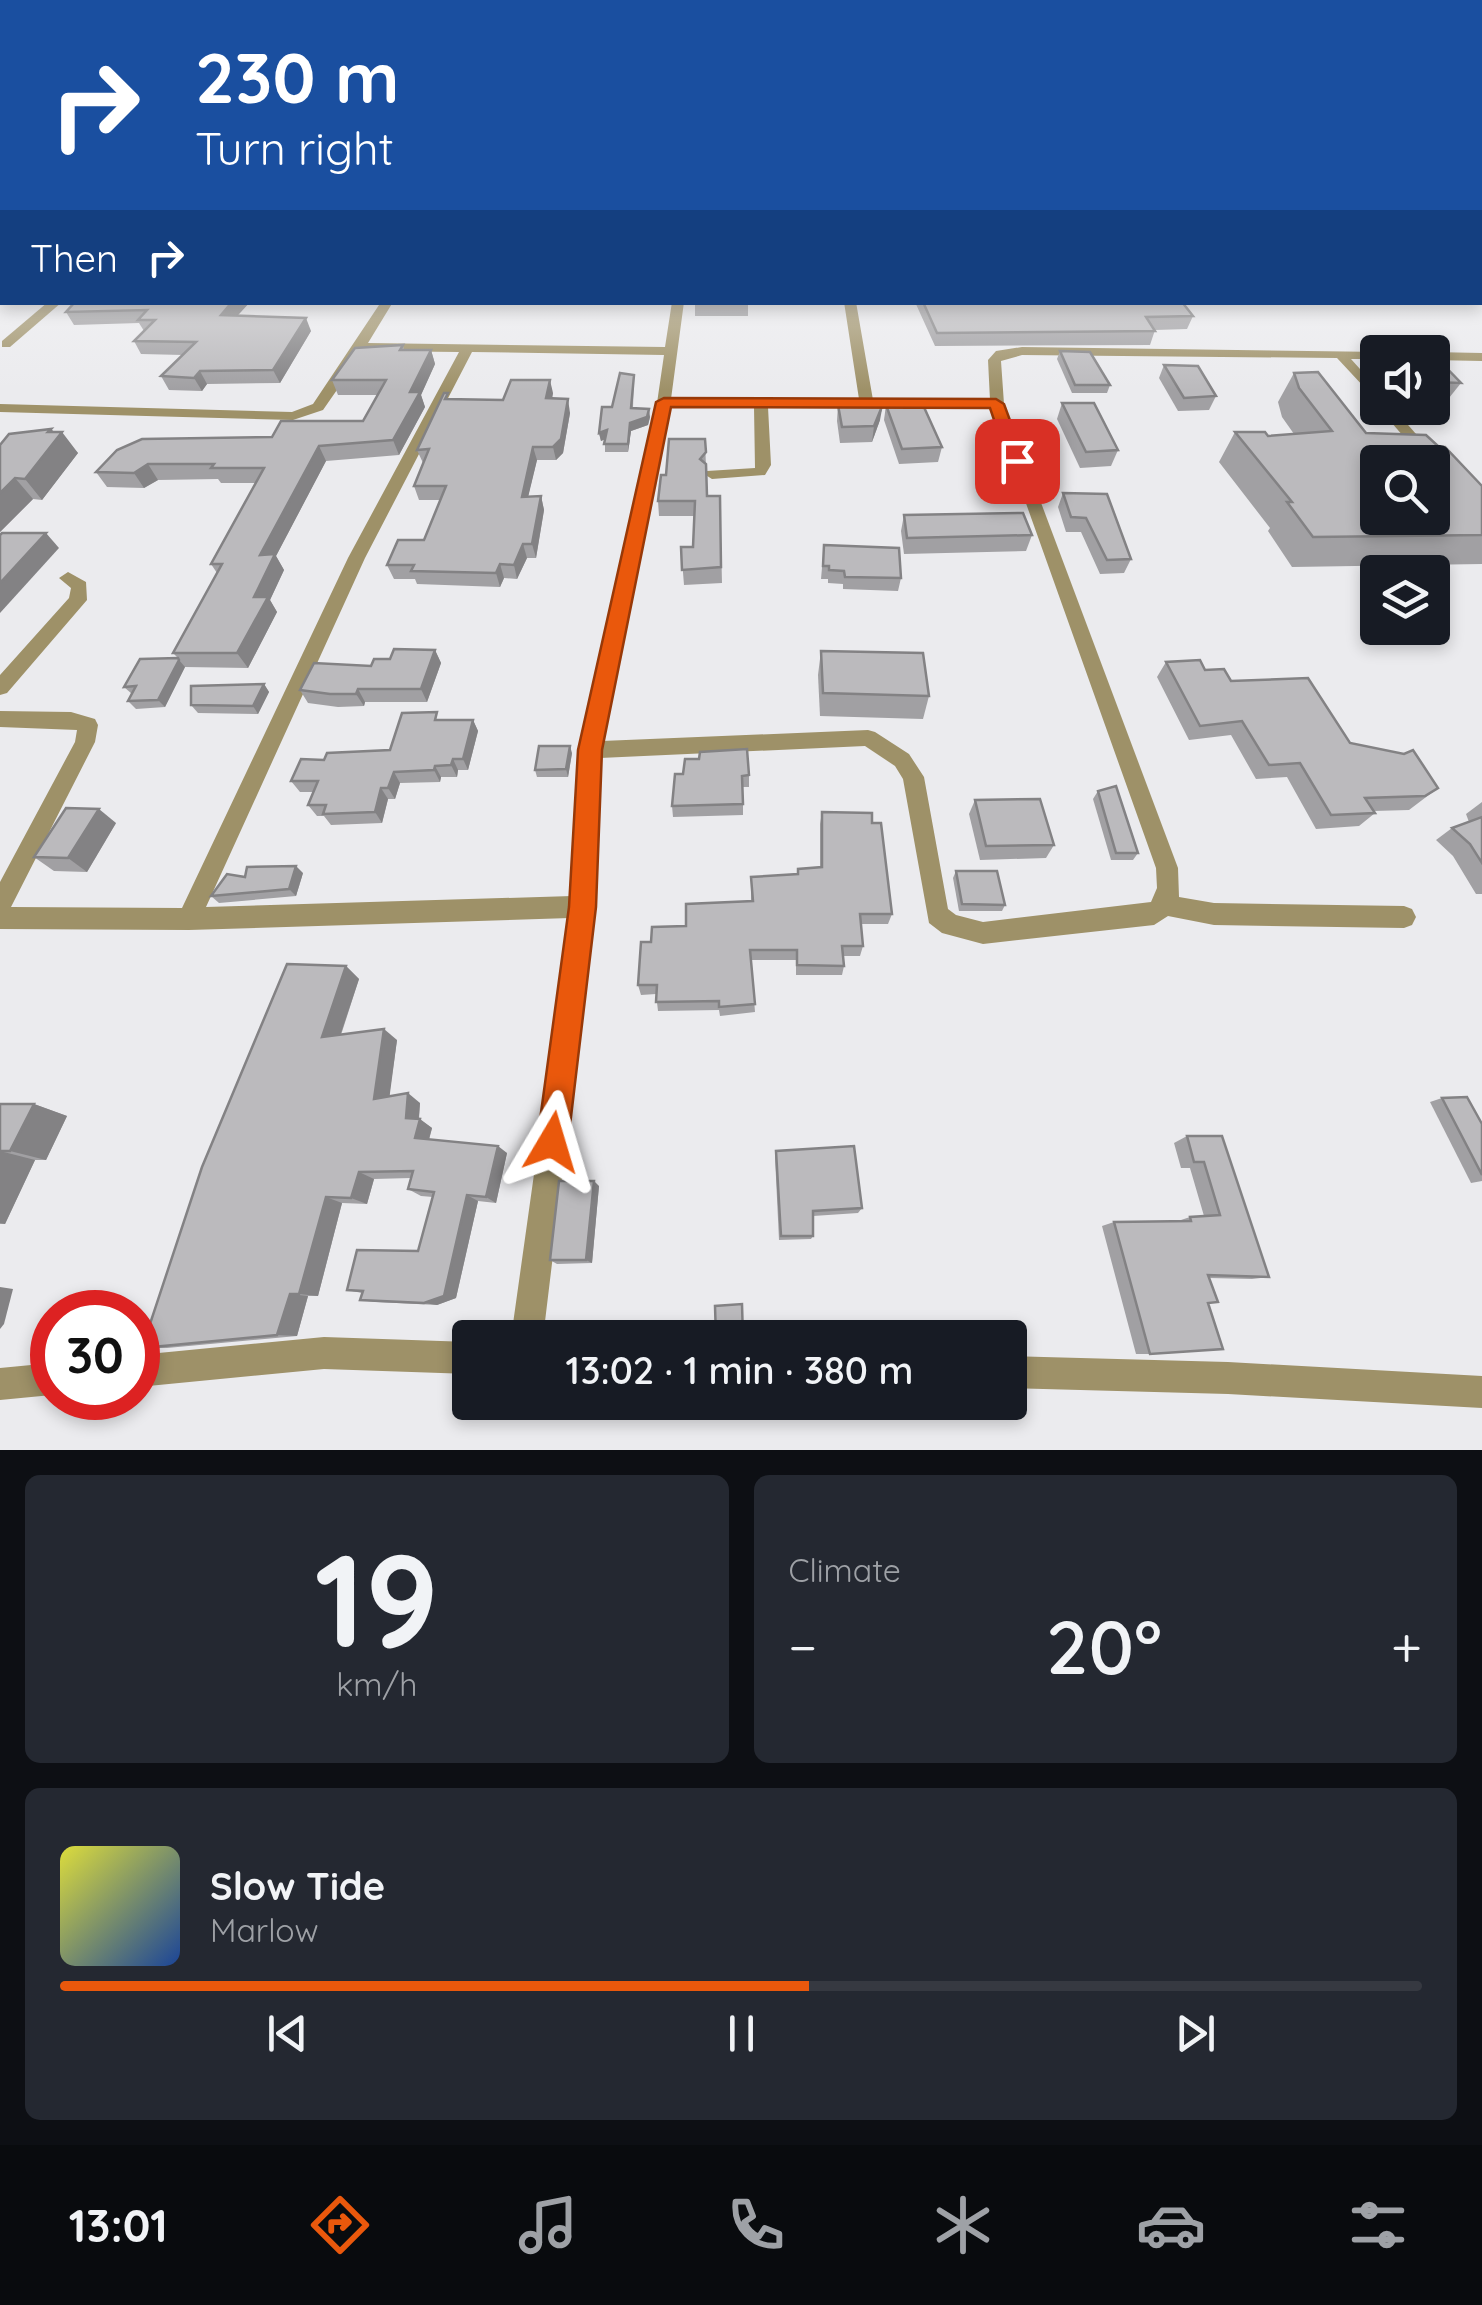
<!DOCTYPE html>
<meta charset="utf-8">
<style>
:root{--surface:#171b24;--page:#242831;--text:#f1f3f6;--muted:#9ea1a6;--line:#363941;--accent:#ea580c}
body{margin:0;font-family:Quicksand,sans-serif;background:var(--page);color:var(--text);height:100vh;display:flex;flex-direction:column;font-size:38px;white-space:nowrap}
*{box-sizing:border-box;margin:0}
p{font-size:32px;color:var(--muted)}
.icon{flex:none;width:55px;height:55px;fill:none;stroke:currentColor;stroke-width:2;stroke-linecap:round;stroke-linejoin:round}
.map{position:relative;height:1450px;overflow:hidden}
.panel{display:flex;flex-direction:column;gap:25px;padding:25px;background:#0d0f14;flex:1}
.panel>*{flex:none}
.top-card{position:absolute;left:0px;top:0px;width:1482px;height:305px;box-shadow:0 5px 15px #0003;background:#1a4fa0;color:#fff;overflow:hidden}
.fabs{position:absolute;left:1360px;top:335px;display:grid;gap:20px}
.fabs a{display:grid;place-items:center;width:90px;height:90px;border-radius:10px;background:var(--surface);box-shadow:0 5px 15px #0003;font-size:50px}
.speed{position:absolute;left:30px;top:1290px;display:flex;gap:20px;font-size:50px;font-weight:700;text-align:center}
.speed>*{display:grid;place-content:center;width:130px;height:130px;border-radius:50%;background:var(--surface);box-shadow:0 5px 15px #0003;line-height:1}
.speed .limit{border:15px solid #d22;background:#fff;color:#111}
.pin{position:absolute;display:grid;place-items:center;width:85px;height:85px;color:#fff;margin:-42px;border-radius:20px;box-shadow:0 5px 15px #0006}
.me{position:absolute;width:110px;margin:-55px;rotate:7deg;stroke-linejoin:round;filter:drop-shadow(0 0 8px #0008)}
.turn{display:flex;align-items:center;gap:35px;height:210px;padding:0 30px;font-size:45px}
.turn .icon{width:130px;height:130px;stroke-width:2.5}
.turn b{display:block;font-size:70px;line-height:85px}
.then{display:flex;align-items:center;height:95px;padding:0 30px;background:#0003;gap:20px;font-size:38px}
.big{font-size:75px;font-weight:600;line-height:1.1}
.panel .tile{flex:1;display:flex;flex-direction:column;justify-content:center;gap:15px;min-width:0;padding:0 35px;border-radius:15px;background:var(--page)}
.panel .dial{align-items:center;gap:0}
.dial b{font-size:130px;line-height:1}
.song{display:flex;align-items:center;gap:30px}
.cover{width:120px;height:120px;border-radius:15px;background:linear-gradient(135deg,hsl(60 70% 55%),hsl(220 70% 35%))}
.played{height:10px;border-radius:5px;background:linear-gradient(90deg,var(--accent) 55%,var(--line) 55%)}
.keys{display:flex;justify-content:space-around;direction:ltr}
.heat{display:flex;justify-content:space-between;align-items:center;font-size:55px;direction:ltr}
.panel .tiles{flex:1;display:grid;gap:25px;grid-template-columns:1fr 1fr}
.tile:last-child{grid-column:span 2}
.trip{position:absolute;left:452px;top:1320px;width:575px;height:100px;border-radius:10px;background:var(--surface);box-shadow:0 5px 15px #0003;font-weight:600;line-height:100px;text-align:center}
.tab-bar{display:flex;height:160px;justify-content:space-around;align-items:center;background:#090b0e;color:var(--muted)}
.tab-bar .icon{width:70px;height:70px}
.tab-bar .current{color:var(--accent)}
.tab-bar b{font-size:45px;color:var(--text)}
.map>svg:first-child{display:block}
</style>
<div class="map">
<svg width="1482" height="1450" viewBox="0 0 1482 1450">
<rect width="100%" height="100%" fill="#ebebee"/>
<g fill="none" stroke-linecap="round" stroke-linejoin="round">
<g fill="#9e9168" fill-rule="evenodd">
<rect x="1480" y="264" width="2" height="12"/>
<polygon points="48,302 62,302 10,347 2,347 2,341"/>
<path d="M381 302H393L368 343 665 347 672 302H684L671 399H859L844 302H856L873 400H990L988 360 996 351 1022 347 1383 352H1378V359H1351L1378 389V402L1337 358 1022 355 1001 361 1004 404 1178 868 1179 897 1214 903 1404 906 1412 909 1416 917 1412 925 1404 928 1214 925 1168 916 1154 925 983 944 942 933 929 923 903 779 895 766 865 746 600 758 595 907 543 1338H511L570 918 189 930 0 929V882L75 742 77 730 0 727V711L71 712 95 719 98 725 95 742 11 907 182 908 348 558 459 352 364 351 323 410 293 420 0 412V404L292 412 313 404ZM472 352 664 355 657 403 580 750 572 896 206 907 365 558ZM670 407H754L755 468 707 471 704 474 712 479 765 475 771 465 768 407 992 408 1156 868 1157 888 1151 902 983 922 956 915 948 909 924 777 909 754 875 732 868 730 602 741Z"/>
<polygon points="1431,352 1432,352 1482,353 1482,361 1432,360"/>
<polygon points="1379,408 1393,408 1432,452 1432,458 1422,458"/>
<polygon points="68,572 86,582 87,600 7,693 0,695 0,675 69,598 71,588 59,578"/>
<polygon points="324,1337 470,1342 470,1374 324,1369 138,1387 138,1355"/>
<polygon points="1010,1356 1228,1362 1482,1376 1482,1408 1228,1394 1010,1388"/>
<polygon points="52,1363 52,1395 0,1400 0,1368"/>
</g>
</g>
<g fill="#a1a0a3">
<polygon points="70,302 250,302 238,315 311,331 280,383 207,384 202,391 169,390 161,376 183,355 141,354 134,341 144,331 139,323 74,325 66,312 73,305"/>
<rect x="695" y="302" width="53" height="14"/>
<polygon points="915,302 1182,302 1193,316 1187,329 1155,330 1150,345 935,346"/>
<polygon points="403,345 404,350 431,350 435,364 421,395 425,407 399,455 326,461 276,556 284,570 270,600 277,612 248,668 185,667 165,707 136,709 128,701 132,694 124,687 178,658 173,653 217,573 211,564 256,483 221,483 218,479 158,480 144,488 107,487 96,472 272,437 363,421 378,395 338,395 332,380"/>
<polygon points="1060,351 1110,385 1107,393 1072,393 1057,359"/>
<polygon points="1373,351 1378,352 1378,385 1363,367"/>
<polygon points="1432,353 1461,383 1449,398 1432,398"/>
<polygon points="1164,365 1216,396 1209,410 1178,411 1159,378"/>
<polygon points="1294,373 1366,433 1482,486 1482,564 1292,567 1268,531 1270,528 1219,462 1235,432 1268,436 1294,434 1282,417 1278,402"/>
<polygon points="634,375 633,408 650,417 648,425 631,431 628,452 605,452 605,439 601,441 599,433 612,407"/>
<polygon points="553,393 552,399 570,413 563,453 556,460 537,460 528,496 541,496 544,510 536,558 527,558 517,579 504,578 500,587 417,584 415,579 394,579 387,565 424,540 440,500 419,500 414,486 423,463 417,450 450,399 503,400"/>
<polygon points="1062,403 1118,450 1111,466 1080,468 1057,419"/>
<polygon points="838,405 880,420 872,442 840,443 837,421"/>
<polygon points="886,405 942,447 938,462 899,464 884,420"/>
<polygon points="51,429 78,453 42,500 33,499 0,532 0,445"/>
<polygon points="705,439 707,496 720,496 722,583 684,585 681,547 693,547 694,516 659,516 658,501 666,475"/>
<polygon points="1063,493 1131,559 1124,573 1100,574 1081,532 1066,532 1058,507"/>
<polygon points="904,515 1032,535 1026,551 904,554 901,531"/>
<polygon points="824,545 901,578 898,591 843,589 843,584 828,583 828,579 821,579"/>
<polygon points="435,650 441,663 427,702 365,702 364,706 338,707 308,703 300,690 390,659"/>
<polygon points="821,651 929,696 923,719 820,716 818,675"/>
<polygon points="1166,662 1205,670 1231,681 1438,788 1409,810 1373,811 1375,813 1359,826 1316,829 1287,777 1256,779 1231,735 1189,740 1157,677"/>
<polygon points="264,684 269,692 258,714 198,713 191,705"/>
<polygon points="441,720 473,720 478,731 468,770 458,770 457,777 441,777 440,782 400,783 395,799 388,799 382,823 331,825 324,816 317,816 308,805 313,792 300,792 291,781 324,760 390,750"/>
<polygon points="572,753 568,777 537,777 535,770"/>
<polygon points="675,774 749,775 749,787 743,787 743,815 673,817 672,806"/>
<polygon points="1098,791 1138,853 1133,860 1111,860 1093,799"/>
<polygon points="975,800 1054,845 1046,858 980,860 969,814"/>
<polygon points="1482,802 1482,894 1476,894 1453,856 1436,840 1452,828 1469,822 1466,814"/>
<polygon points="822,812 872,823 892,914 888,924 861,924 863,946 860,956 843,956 844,966 842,975 796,975 796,960 751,960 755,1012 720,1016 719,1010 658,1011 656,994 641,995 638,985 651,942 751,901 751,877 797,874 798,869 820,867 820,824"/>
<polygon points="116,823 87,872 54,871 34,857"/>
<polygon points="956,871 1005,905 1002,911 959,911 953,878"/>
<polygon points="303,873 296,896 219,903 211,896 245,877"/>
<polygon points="346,966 359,979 341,1035 397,1040 389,1097 420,1103 419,1119 432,1128 429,1140 507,1153 496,1203 478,1201 456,1298 437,1305 376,1302 360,1300 362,1293 347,1290 418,1251 433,1197 421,1196 408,1189 411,1178 374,1179 367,1204 342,1203 318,1296 308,1296 297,1336 167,1348 142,1348"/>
<polygon points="1442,1098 1482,1124 1482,1181 1471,1183 1430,1102"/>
<polygon points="0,1104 34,1104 67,1116 46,1160 35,1160 5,1224 0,1224"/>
<polygon points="1187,1136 1222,1136 1269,1277 1252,1279 1209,1278 1208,1303 1150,1354 1136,1354 1102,1226 1114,1222 1178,1221 1190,1217 1204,1216 1190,1168 1181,1168 1174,1143"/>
<polygon points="776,1151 862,1208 858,1213 813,1216 813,1236 811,1239 779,1240 775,1157"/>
<polygon points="599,1186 592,1263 557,1264 550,1260"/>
</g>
<g fill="#838284">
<polygon points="232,302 250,302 227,327 221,315"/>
<polygon points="306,318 311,331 280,383 273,370"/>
<polygon points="431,350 435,364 421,395 425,407 399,455 393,440 410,392"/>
<polygon points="200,371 207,384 202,391 194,378"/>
<polygon points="550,380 553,393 549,412 546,398"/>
<polygon points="568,399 570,413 563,453 556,460 553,447"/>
<polygon points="883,404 880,420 872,442 874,426"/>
<polygon points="649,409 650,417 648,425 631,431 628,452 628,444 630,423"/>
<polygon points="51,429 58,437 62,432 78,453 42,500 25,479"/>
<polygon points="607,430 608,438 601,441 599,433"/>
<polygon points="319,446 326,461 276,556 284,570 270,600 277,612 248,668 237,653 254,597 260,555"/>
<polygon points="533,447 537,460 525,510 522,497"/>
<polygon points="148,464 158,480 144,488 134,473"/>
<polygon points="15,478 33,499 0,532 0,493"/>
<polygon points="541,496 544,510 536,558 532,544"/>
<polygon points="46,533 59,548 0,613 0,583"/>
<polygon points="523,544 527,558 517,579 514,565"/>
<polygon points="500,564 504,578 500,587 496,573"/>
<polygon points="435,650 441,663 427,702 421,689"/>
<polygon points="179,660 185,667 165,707 158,700"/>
<polygon points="264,684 269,692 258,714 253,706"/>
<polygon points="358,689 365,702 364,706 356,694"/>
<polygon points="473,720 478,731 468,770 463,759"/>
<polygon points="570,746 572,753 568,777 566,769"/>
<polygon points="453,759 458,770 457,777 451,765"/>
<polygon points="435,766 441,777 440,782 434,770"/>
<polygon points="394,772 400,783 395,799 388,788"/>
<polygon points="381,788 388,799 382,823 375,812"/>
<polygon points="99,809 116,823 87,872 68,858"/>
<polygon points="296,866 303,873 296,896 289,889"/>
<polygon points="346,966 359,979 336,1048 322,1037"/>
<polygon points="384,1029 397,1040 388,1108 374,1099"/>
<polygon points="408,1093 420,1103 418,1127 406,1118"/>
<polygon points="34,1104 67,1116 46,1160 10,1151"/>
<polygon points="420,1119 432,1128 427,1146 415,1138"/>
<polygon points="498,1146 507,1153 496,1203 486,1197"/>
<polygon points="0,1151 35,1160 5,1224 0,1223"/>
<polygon points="359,1172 374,1179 367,1204 351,1198"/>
<polygon points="594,1181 599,1186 592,1263 586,1260"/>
<polygon points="467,1195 478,1201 456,1298 437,1305 424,1303"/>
<polygon points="326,1197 342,1203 318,1296 299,1294"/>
<polygon points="0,1287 13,1289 4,1324 0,1329"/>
<polygon points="290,1294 308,1296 297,1336 277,1335"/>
</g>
<g fill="#bbbabd" stroke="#838284" stroke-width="2.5" fill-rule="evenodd">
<rect x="0" y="187" width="2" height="76"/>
<polygon points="75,302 232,302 221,315 306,318 273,370 200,371 194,378 161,376 196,342 134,341 155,320 138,320 147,310 66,312"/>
<polygon points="923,302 1182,302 1193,316 1146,317 1155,331 937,333"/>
<polygon points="403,345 400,350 431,350 410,392 420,392 393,440 319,446 260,555 275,554 254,597 268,597 237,653 173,653 222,564 211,564 264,468 211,468 214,464 148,464 134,473 96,472 117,450 142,439 272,437 281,421 363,421 386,380 332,380 355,348"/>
<polygon points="1060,351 1090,352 1110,385 1075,385"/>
<polygon points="1373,351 1431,352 1432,352 1378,352 1378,357"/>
<polygon points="1432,353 1461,383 1432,382"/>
<polygon points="1164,365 1198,366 1216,396 1184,398"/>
<path d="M1318 372 1366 433 1426 435 1439 447H1445L1482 486V535L1313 537 1287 502H1292L1235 432H1265L1268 436 1332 431 1299 388 1294 373ZM1378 462H1432V518H1378Z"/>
<polygon points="620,373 634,375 631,408 649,409 647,417 630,423 628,444 604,444 607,430 599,433 602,407 612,407"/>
<polygon points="511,380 550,380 546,398 568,399 561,439 553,447 533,447 522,497 541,496 532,544 523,544 514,565 500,564 496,573 411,571 414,565 387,565 398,540 424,540 446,486 414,486 429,449 417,450 444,393 448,393 445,399 503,400"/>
<polygon points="1062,403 1094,403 1118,450 1086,452"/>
<polygon points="883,404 874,426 842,427 838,405"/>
<polygon points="886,405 923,405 942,447 902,449"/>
<polygon points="51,429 48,432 62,432 25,479 15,478 0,493 0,445 9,434"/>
<polygon points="669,439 705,439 706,452 700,459 706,464 707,496 720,496 721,567 682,570 681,547 693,547 695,501 658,501 661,475 666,475"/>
<polygon points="1063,493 1107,494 1131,559 1107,560 1086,518 1071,517"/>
<polygon points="1023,513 1032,535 907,538 904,515"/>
<polygon points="2,533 46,533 0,583 0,535"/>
<polygon points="824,545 899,548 901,578 845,577 844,571 829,570 829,566 823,566"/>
<polygon points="394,649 435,650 421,689 358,689 356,694 330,694 300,690 314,663 371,666 374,659 390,659"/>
<polygon points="821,651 923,653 929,696 823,693"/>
<polygon points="178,658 179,660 158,700 128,701 136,686 124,687 140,659"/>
<polygon points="1200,660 1205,670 1224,669 1231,681 1308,678 1350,743 1404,754 1413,750 1438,788 1425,796 1365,798 1375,813 1331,815 1300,763 1269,765 1242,721 1200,726 1166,662"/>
<polygon points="264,684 253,706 191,705 191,686"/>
<polygon points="437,712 435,720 473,720 463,759 453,759 451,765 435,766 434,770 394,772 388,788 381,788 375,812 323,814 326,805 308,805 318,781 291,781 301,759 324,760 327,753 390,750 402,713"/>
<polygon points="539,746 570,746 566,769 535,770"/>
<polygon points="747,749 749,775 742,776 743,804 672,806 675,774 683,774 685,759 699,759 700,752"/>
<polygon points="1116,786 1138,853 1116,853 1098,791"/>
<polygon points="1040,799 1054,845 986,846 975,800"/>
<polygon points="66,808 99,809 68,858 34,857"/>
<polygon points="822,812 872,813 872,823 881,823 892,914 860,914 863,946 842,946 844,966 797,965 797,950 750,950 755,1004 719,1007 719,1001 656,1002 657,985 638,985 641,942 651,942 652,927 686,926 686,904 753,901 751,877 798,874 798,869 822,867"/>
<polygon points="1482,817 1482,863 1470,844 1452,828"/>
<polygon points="296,866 289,889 211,896 227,874 245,877 247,867"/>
<polygon points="956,871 997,871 1005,905 962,904"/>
<polygon points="287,964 346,966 322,1037 384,1029 374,1099 408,1093 406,1118 420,1119 415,1138 498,1146 486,1197 467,1195 444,1296 424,1303 360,1300 363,1291 347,1290 357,1250 418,1251 434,1192 408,1189 413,1171 359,1172 351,1198 326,1197 299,1294 290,1294 277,1335 142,1348 202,1167"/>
<polygon points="1467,1097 1482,1124 1482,1175 1442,1098"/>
<polygon points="0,1104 34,1104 10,1151 0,1151"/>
<polygon points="1187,1136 1222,1136 1269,1277 1208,1275 1218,1302 1208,1303 1223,1349 1150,1354 1114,1222 1191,1221 1190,1217 1220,1215 1204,1162 1194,1162"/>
<polygon points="854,1146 862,1208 813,1211 813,1236 781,1236 776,1151"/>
<polygon points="559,1181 594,1181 586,1260 550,1260"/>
<polygon points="742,1304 743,1338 716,1338 715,1306"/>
</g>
<linearGradient id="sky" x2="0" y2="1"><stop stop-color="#69caec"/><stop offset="0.48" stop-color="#f6f6f7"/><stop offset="1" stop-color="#f6f6f7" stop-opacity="0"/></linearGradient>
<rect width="1482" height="390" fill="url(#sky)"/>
<polygon fill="#ea580c" stroke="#983908" stroke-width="2.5" points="664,398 996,399 1004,404 1025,461 1017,466 1008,461 990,408 671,407 602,750 596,907 568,1142 564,1153 552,1158 541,1153 537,1142 569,907 578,750 656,402"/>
</svg>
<div class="fabs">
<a><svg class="icon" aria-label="sound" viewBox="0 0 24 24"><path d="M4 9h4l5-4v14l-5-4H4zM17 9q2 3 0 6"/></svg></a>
<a><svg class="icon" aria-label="search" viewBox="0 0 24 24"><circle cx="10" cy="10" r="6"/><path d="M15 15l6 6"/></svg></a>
<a><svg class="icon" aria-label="layers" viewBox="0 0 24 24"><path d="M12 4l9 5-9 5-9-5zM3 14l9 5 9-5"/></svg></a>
</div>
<div class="speed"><div class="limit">30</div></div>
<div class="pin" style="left:1017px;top:461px;background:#d93025"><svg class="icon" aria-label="arrive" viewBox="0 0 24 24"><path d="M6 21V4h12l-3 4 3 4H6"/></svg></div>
<svg class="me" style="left:552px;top:1142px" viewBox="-20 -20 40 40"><path d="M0-17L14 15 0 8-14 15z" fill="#ea580c" stroke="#fff" stroke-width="4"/></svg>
<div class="trip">13:02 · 1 min · 380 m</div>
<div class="top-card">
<div class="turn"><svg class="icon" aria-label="right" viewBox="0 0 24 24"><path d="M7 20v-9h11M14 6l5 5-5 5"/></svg><div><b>230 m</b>Turn right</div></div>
<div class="then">Then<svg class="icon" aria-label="right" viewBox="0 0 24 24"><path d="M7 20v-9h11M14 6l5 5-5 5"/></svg></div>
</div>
</div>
<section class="panel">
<div class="tiles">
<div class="tile dial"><b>19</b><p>km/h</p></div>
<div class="tile"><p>Climate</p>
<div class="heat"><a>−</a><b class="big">20°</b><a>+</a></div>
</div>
<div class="tile">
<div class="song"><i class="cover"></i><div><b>Slow Tide</b><p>Marlow</p></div></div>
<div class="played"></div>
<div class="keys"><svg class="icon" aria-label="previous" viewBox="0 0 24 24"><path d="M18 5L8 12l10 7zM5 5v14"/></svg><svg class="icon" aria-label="pause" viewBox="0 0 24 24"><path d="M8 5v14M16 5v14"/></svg><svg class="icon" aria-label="next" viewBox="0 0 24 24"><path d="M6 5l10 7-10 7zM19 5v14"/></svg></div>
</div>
</div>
</section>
<nav class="tab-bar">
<b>13:01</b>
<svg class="icon current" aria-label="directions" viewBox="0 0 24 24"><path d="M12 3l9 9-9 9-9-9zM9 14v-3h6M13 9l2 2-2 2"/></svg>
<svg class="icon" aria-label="music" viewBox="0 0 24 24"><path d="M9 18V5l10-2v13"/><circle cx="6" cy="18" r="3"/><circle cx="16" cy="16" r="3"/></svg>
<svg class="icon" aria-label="phone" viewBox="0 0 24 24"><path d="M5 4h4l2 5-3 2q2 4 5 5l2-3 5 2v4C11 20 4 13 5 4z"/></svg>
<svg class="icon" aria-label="climate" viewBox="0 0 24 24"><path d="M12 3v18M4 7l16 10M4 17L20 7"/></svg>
<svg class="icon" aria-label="car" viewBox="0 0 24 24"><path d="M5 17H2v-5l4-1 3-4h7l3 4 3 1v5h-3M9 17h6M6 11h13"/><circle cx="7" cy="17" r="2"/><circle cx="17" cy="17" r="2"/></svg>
<svg class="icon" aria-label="filters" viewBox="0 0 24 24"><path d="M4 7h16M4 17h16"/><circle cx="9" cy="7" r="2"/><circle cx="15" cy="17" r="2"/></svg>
</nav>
